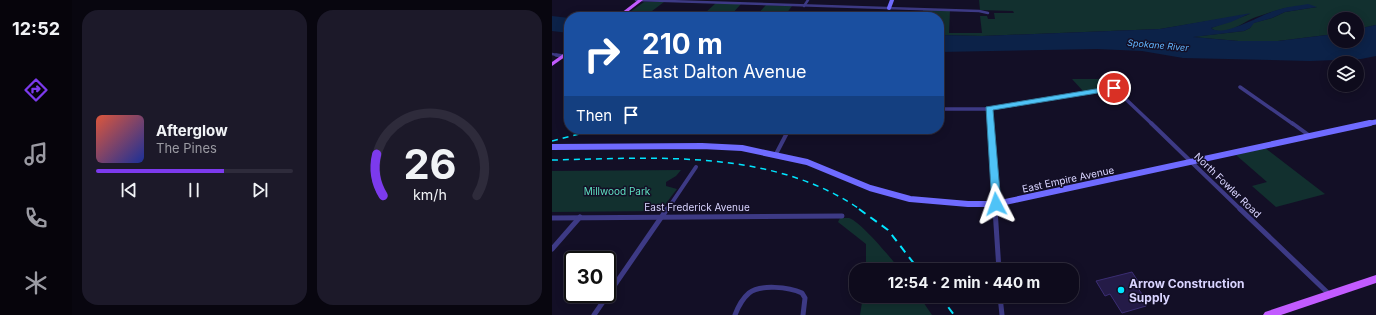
<!DOCTYPE html>
<meta charset="utf-8">
<style>
:root{--surface:#0e0b1c;--page:#1c1929;--text:#f1f3f6;--muted:#9b9ba3;--line:#2e2b3b;--accent:#7c3aed}
body{margin:0;font-family:Inter,sans-serif;background:var(--page);color:var(--text);height:100vh;display:flex;flex-direction:column;font-size:15px;white-space:nowrap}
*{box-sizing:border-box;margin:0}
p{font-size:13px;color:var(--muted)}
.icon{flex:none;width:22px;height:22px;fill:none;stroke:currentColor;stroke-width:2;stroke-linecap:round;stroke-linejoin:round}
.map{position:relative;flex:1;overflow:hidden}
.sheet{display:flex;flex-direction:column;gap:10px;padding:10px;background:#08060f;width:480px}
.sheet>*{flex:none}
.hud{position:absolute;left:12px;top:12px;width:380px;height:122px;border-radius:16px;box-shadow:0 2px 10px #0003,0 0 0 1px var(--line);background:#1a4fa0;color:#fff;overflow:hidden}
.fabs{position:absolute;left:776px;top:12px;display:grid;gap:8px}
.fabs a{display:grid;place-items:center;width:36px;height:36px;border-radius:50%;background:var(--surface);box-shadow:0 2px 10px #0003,0 0 0 1px var(--line);font-size:20px}
.speed{position:absolute;left:12px;top:251px;display:flex;gap:8px;font-size:20px;font-weight:700;text-align:center}
.speed>*{display:grid;place-content:center;width:52px;height:52px;border-radius:50%;background:var(--surface);box-shadow:0 2px 10px #0003,0 0 0 1px var(--line);line-height:1}
.speed .limit{border:2px solid #111;border-radius:6px;background:#fff;color:#111}
.pin{position:absolute;display:grid;place-items:center;width:34px;height:34px;color:#fff;margin:-17px;border:2px solid #fff;border-radius:50%;box-shadow:0 1px 4px #0007}
.me{position:absolute;width:44px;margin:-22px;rotate:356deg;stroke-linejoin:round;filter:drop-shadow(0 0 3px #0008)}
.turn{display:flex;align-items:center;gap:14px;height:84px;padding:0 12px;font-size:18px}
.turn .icon{width:52px;height:52px;stroke-width:2.5}
.turn b{display:block;font-size:28px;line-height:34px}
.then{display:flex;align-items:center;height:38px;padding:0 12px;background:#0003;gap:8px;font-size:15px}
.sheet .card{flex:1;display:flex;flex-direction:column;justify-content:center;gap:6px;min-width:0;padding:0 14px;border-radius:16px;background:var(--page)}
.sheet .dial{align-items:center;gap:0}
.dial svg{height:104px;overflow:visible;fill:none;stroke:var(--line);stroke-width:7;stroke-linecap:round;text-anchor:middle}
.dial text{fill:var(--text);stroke:none}
.song{display:flex;align-items:center;gap:12px}
.cover{width:48px;height:48px;border-radius:6px;background:linear-gradient(135deg,hsl(10 70% 55%),hsl(230 70% 35%))}
.played{height:4px;border-radius:2px;background:linear-gradient(90deg,var(--accent) 65%,var(--line) 65%)}
.keys{display:flex;justify-content:space-around;direction:ltr}
.sheet .tiles{flex:1;display:grid;gap:10px;grid-template-columns:repeat(2,1fr)}
.trip{position:absolute;left:297px;top:263px;width:230px;height:40px;border-radius:16px;background:var(--surface);box-shadow:0 2px 10px #0003,0 0 0 1px var(--line);font-weight:700;line-height:40px;text-align:center}
main{display:flex;flex:1;min-height:0}
.menu{display:flex;flex-direction:column;width:72px;justify-content:space-around;align-items:center;background:#06040b;color:var(--muted)}
.menu .icon{width:28px;height:28px}
.menu .active{color:var(--accent)}
.menu b{font-size:18px;color:var(--text)}
.map>svg:first-child{display:block}
</style>
<main>
<nav class="menu">
<b>12:52</b>
<svg class="icon active" aria-label="directions" viewBox="0 0 24 24"><path d="M12 3l9 9-9 9-9-9zM9 14v-3h6M13 9l2 2-2 2"/></svg>
<svg class="icon" aria-label="music" viewBox="0 0 24 24"><path d="M9 18V5l10-2v13"/><circle cx="6" cy="18" r="3"/><circle cx="16" cy="16" r="3"/></svg>
<svg class="icon" aria-label="phone" viewBox="0 0 24 24"><path d="M5 4h4l2 5-3 2q2 4 5 5l2-3 5 2v4C11 20 4 13 5 4z"/></svg>
<svg class="icon" aria-label="climate" viewBox="0 0 24 24"><path d="M12 3v18M4 7l16 10M4 17L20 7"/></svg>
</nav>
<section class="sheet">
<div class="tiles">
<div class="card">
<div class="song"><i class="cover"></i><div><b>Afterglow</b><p>The Pines</p></div></div>
<div class="played"></div>
<div class="keys"><svg class="icon" aria-label="previous" viewBox="0 0 24 24"><path d="M18 5L8 12l10 7zM5 5v14"/></svg><svg class="icon" aria-label="pause" viewBox="0 0 24 24"><path d="M8 5v14M16 5v14"/></svg><svg class="icon" aria-label="next" viewBox="0 0 24 24"><path d="M6 5l10 7-10 7zM19 5v14"/></svg></div>
</div>
<div class="card dial"><svg viewBox="0 0 100 80">
<path d="M14 69A42 42 0 1 1 86 69"/>
<path d="M14 69A42 42 0 0 1 9 37" stroke="#7c3aed"/>
<text x="50" y="56" font-size="32" font-weight="700">26</text>
<text x="50" y="72" font-size="11">km/h</text>
</svg></div>
</div>
</section>
<div class="map">
<svg width="824" height="315" viewBox="0 0 824 315">
<rect width="100%" height="100%" fill="#130f26"/>
<g fill="#12302f">
<path d="M427 0H824V25L805 29V19H783V34L726 41H686L640 37 692 31 698 28 701 23 720 18 733 12 765 7C755 7 744 6 734 8 724 10 714 14 704 17 692 21 672 39 659 28L698 14 608 29 430 36 387 35V17H370L371 10H398L397 33H430L428 16H435L436 19H443L442 13H462L461 11 428 10Z"/>
<polygon points="92,2 112,2 92,17 71,17"/>
<polygon points="164,3 189,4 178,16 197,17 122,17 127,13 153,13"/>
<polygon points="214,5 240,6 234,14 247,15 246,17 203,17"/>
<polygon points="520,79 551,79 559,86 531,91"/>
<polygon points="713,148 773,194 724,207 700,186 715,182 684,155"/>
<polygon points="129,170 124,176 114,182 114,186 125,189 108,211 0,212 0,171"/>
<path d="M288 218C290 218 295 218 297 218 309 222 340 259 348 270H314V244L286 222Z"/>
<polygon points="311,296 367,296 380,315 308,315"/>
</g>
<g fill="#0c2248">
<path d="M756 4 765 7 733 12 720 18 702 23 698 28 692 31 641 37 686 41H726L783 34V41H805V29L824 25V56L809 59 758 61 631 58 590 51 545 49 387 52V35L430 36 608 29 699 13 679 22 659 28C671 38 708 15 722 11 733 7 744 6 756 4Z"/>
<polygon points="0,16 17,18 17,33 0,31"/>
</g>
<polygon fill="#241b47" stroke="#3b2d73" points="580,272 589,286 585,287 595,301 594,306 570,313 558,294 553,296 544,281"/>
<g fill="none" stroke-linecap="round" stroke-linejoin="round">
<g stroke="#3d3a85" stroke-width="2.5">
<polyline points="84,0 427,11 436,13"/>
<polyline points="252,6 256,0"/>
<polyline points="0,54 9,56"/>
</g>
<g stroke="#3d3a85" stroke-width="3.5">
<polyline points="4,55 11,56"/>
<polyline points="688,87 741,124"/>
<polyline points="387,109 437,109 562,88 600,124"/>
<polyline points="437,109 438,124"/>
</g>
<g stroke="#3d3a85" stroke-width="4">
<polyline points="438,123 443,210"/>
<polyline points="599,123 689,210"/>
<polyline points="740,123 758,136"/>
<polyline points="224,154 237,129"/>
<polyline points="115,210 144,167"/>
</g>
<g stroke="#3d3a85" stroke-width="5">
<polyline points="443,209 447,270"/>
<polyline points="688,209 777,294"/>
<polyline points="0,218 290,216"/>
<polyline points="0,249 28,217"/>
<polyline points="448,296 450,315"/>
<polyline points="42,315 115,209"/>
<path d="M183 315C186 307 190 299 197 293 208 284 237 287 250 293L253 298 251 315"/>
</g>
<polyline stroke="#6f6bff" stroke-width="4" points="337,8 340,0"/>
<polyline stroke="#6f6bff" stroke-width="5" points="813,124 824,122"/>
<polyline stroke="#6f6bff" stroke-width="6" points="0,147 150,146 190,148 255,162 318,188 358,199 416,204 444,204 818,123"/>
<g fill="#c25bff" fill-rule="evenodd">
<polygon points="86,0 91,0 69,17 64,17"/>
<polygon points="17,50 17,54 0,66 0,62"/>
<polygon points="824,275 824,283 729,315 711,315 713,312"/>
</g>
<g stroke="#00e5ff" stroke-width="1.5" stroke-dasharray="6 5" stroke-linecap="butt">
<polyline points="0,141 47,129"/>
<path d="M0 160C103 158 220 148 309 210"/>
</g>
<g stroke="#00e5ff" stroke-width="2" stroke-dasharray="8 6" stroke-linecap="butt">
<polyline points="307,209 336,230 367,270"/>
<polyline points="388,296 402,315"/>
</g>
</g>
<polygon fill="#4fc3f7" stroke="#337fa1" points="562,86 566,88 564,90 441,110 449,204 447,206 440,206 434,107"/>
<circle fill="#00e5ff" stroke="#130f26" stroke-width="1.5" cx="569" cy="290" r="4"/>
<g text-anchor="middle" dominant-baseline="central" stroke-width="3" stroke-linejoin="round" paint-order="stroke">
<g font-size="9" font-style="italic" fill="#62b6ff" stroke="#130f26">
<text transform="translate(606 45) rotate(5)">Spokane River</text>
</g>
<g font-size="10" fill="#d9d4ff" stroke="#130f26">
<text transform="translate(516 179) rotate(-12)">East Empire Avenue</text>
<text transform="translate(676 185) rotate(44)">North Fowler Road</text>
<text x="145" y="207">East Frederick Avenue</text>
</g>
<g font-size="10" fill="#5fe0c0" stroke="#130f26">
<text x="65" y="191">Millwood Park</text>
</g>
<g font-size="12" font-weight="bold" fill="#d9d4ff" stroke="#130f26" text-anchor="start">
<text x="577" y="283">Arrow Construction<tspan x="577" dy="14">Supply</tspan></text>
</g>
</g>
</svg>
<div class="fabs">
<a><svg class="icon" aria-label="search" viewBox="0 0 24 24"><circle cx="10" cy="10" r="6"/><path d="M15 15l6 6"/></svg></a>
<a><svg class="icon" aria-label="layers" viewBox="0 0 24 24"><path d="M12 4l9 5-9 5-9-5zM3 14l9 5 9-5"/></svg></a>
</div>
<div class="speed"><div class="limit">30</div></div>
<div class="pin" style="left:562px;top:88px;background:#d93025"><svg class="icon" aria-label="arrive" viewBox="0 0 24 24"><path d="M6 21V4h12l-3 4 3 4H6"/></svg></div>
<svg class="me" style="left:444px;top:204px" viewBox="-20 -20 40 40"><path d="M0-17L14 15 0 8-14 15z" fill="#4fc3f7" stroke="#fff" stroke-width="4"/></svg>
<div class="trip">12:54 · 2 min · 440 m</div>
<div class="hud">
<div class="turn"><svg class="icon" aria-label="right" viewBox="0 0 24 24"><path d="M7 20v-9h11M14 6l5 5-5 5"/></svg><div><b>210 m</b>East Dalton Avenue</div></div>
<div class="then">Then<svg class="icon" aria-label="arrive" viewBox="0 0 24 24"><path d="M6 21V4h12l-3 4 3 4H6"/></svg></div>
</div>
</div>
</main>
